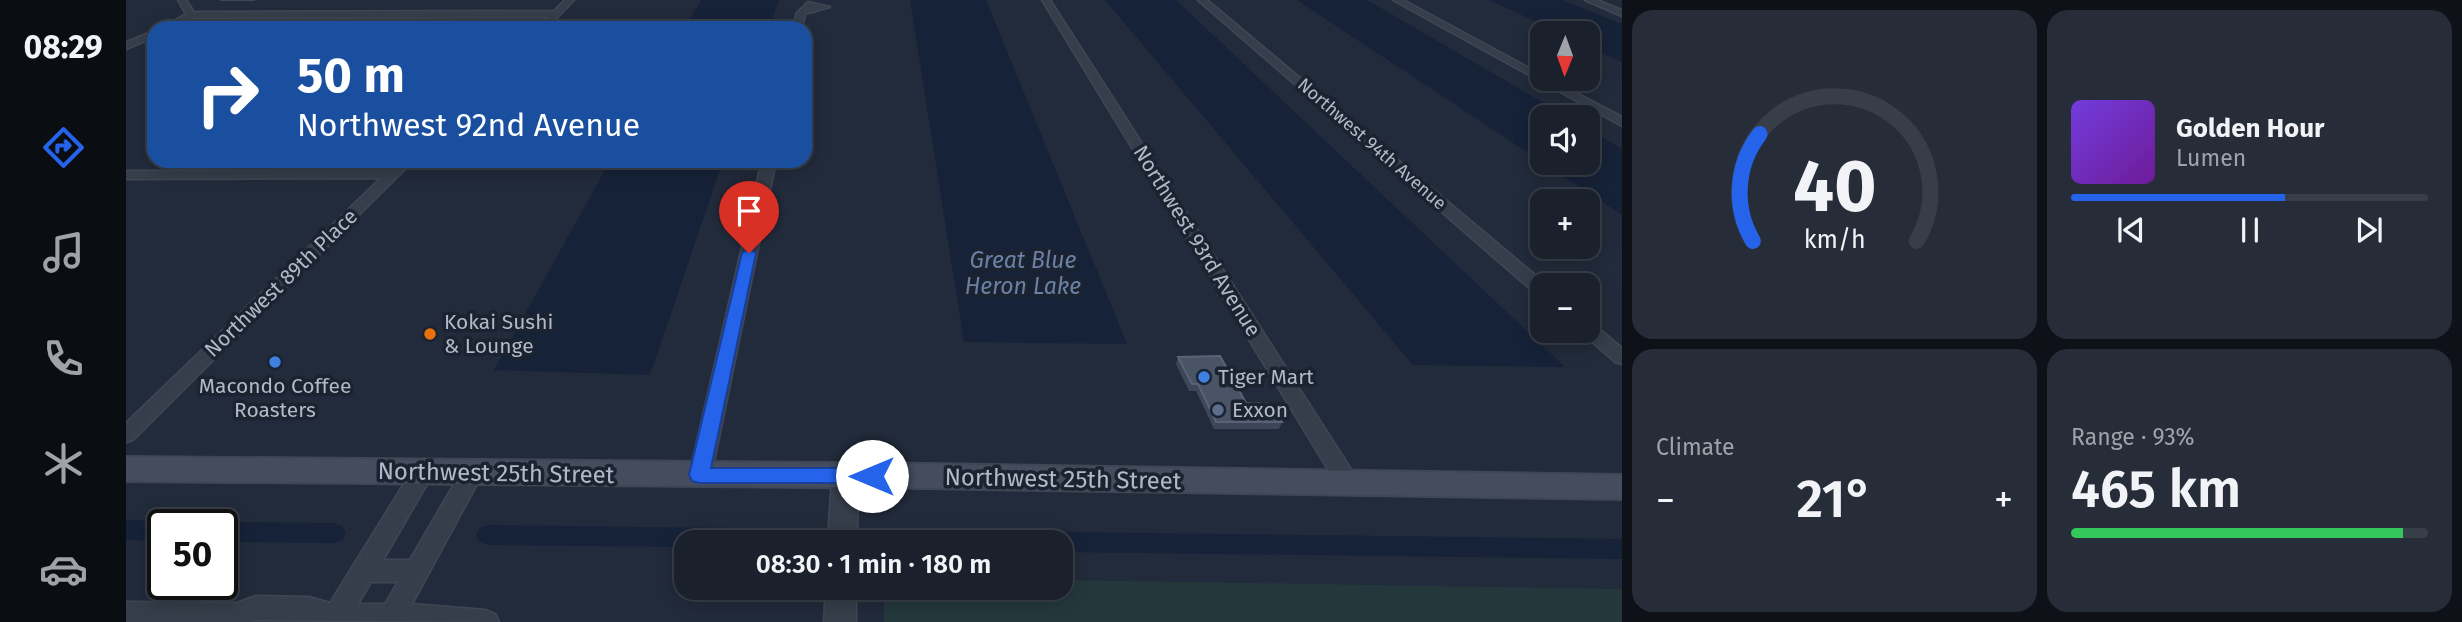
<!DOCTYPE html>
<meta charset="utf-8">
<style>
:root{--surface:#1a202c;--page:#272d38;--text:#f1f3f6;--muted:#9fa3a9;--line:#383e48;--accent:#2563eb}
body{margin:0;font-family:"Fira Sans",sans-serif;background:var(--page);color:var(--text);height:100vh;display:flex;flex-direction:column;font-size:26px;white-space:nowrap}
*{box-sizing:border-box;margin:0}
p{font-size:23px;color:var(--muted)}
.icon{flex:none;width:38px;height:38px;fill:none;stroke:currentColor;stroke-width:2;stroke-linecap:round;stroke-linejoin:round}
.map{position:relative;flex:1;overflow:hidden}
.drawer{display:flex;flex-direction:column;gap:10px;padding:10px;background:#0e1218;width:840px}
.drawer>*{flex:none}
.hud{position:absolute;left:21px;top:21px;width:665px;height:147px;border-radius:21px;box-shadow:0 4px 18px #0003,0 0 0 2px var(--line);background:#1a4fa0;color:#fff;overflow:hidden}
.needle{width:46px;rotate:181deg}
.fabs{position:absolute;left:1404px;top:21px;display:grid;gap:14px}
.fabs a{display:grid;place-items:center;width:70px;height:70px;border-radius:14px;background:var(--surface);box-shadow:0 4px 18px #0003,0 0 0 2px var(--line);font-size:35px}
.speed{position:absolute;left:21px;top:509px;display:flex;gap:14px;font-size:35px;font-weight:700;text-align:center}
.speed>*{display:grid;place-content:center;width:91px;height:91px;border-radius:50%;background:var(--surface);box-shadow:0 4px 18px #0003,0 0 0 2px var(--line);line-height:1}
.speed .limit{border:4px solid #111;border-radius:10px;background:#fff;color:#111}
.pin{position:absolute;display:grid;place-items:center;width:60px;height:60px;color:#fff;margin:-72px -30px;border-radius:50% 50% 50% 0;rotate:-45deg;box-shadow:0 0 7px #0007}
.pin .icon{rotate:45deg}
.me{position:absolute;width:77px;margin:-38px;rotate:270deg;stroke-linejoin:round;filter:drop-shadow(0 0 5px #0008)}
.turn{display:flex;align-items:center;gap:24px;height:147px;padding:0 35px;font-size:32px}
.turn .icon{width:91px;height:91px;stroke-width:2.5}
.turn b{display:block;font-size:49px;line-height:60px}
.big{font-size:52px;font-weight:600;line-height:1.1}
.drawer .widget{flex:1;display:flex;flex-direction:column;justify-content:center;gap:10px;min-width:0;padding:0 24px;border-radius:21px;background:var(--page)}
.drawer .dial{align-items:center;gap:0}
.dial svg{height:182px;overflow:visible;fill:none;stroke:var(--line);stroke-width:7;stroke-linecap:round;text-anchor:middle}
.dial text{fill:var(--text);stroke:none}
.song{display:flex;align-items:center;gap:21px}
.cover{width:84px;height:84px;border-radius:10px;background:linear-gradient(135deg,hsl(260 70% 55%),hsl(280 70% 35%))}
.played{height:7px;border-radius:4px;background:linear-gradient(90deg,var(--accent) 60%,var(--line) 60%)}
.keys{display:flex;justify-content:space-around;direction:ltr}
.heat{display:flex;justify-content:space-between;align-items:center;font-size:38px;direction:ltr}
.charge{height:10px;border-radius:5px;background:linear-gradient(90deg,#34c759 93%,var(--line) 0)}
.drawer .tiles{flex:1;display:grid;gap:10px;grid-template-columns:repeat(2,1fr)}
.trip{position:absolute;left:548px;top:530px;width:399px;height:70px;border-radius:21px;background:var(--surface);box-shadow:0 4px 18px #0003,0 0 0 2px var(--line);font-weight:600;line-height:70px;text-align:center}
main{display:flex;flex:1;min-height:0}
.tabs{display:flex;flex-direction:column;width:126px;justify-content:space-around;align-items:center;background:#0a0d12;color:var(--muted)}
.tabs .icon{width:49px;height:49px}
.tabs .on{color:var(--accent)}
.tabs b{font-size:32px;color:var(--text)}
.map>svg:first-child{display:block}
</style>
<main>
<nav class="tabs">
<b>08:29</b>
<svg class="icon on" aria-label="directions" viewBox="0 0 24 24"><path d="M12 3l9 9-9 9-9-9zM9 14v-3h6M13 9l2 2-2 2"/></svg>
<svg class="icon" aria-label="music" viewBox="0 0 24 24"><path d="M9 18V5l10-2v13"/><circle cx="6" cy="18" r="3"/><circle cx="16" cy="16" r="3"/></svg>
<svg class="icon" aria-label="phone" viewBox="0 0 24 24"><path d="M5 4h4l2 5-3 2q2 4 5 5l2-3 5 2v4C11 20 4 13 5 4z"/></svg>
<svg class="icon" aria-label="climate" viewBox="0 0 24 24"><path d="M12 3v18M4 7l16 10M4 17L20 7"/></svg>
<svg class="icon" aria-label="car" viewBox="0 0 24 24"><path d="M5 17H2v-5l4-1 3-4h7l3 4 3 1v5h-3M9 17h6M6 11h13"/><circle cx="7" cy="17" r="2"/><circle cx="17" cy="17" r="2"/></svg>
</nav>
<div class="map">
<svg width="1496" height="622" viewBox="0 0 1496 622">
<rect width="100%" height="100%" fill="#222b3b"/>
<polygon fill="#24383c" points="935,580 1496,589 1496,622 758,622 758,588 934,588"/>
<g fill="#162238">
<polygon points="575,0 653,0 643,28 559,28"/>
<polygon points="784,0 860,0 1001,344 838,342"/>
<polygon points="979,0 1050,0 1439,367 1287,365"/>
<polygon points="1171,0 1241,0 1442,117 1416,117 1416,162"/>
<polygon points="1363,0 1437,0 1496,24 1496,62 1461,46 1461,33 1435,33"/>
<polygon points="1461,128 1496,149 1496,215 1417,163 1461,163"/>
<polygon points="484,161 597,161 524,375 368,370"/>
</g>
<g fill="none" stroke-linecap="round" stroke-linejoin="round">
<g fill="#162238" fill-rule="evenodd">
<polygon points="0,520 37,521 46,525 37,525 37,541 0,540"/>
<polygon points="96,522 208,523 216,526 220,533 216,540 208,543 96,542 96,525 88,525"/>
<polygon points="362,525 670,529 679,532 682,539 680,542 560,542 560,547 362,545 353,542 350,535 353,528"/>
<polygon points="780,530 1496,539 1496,559 934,552 934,542 769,542 771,533"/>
</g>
<g stroke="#3f4754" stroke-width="3">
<g id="minor">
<polygon points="52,0 60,0 68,12 428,11 439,0 448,0 421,28 411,28 422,17 67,18 47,28 35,28 60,14"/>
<polygon points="916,0 924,0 1230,477 1233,483 1230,489 1222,492 1214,489"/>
<polygon points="1072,0 1081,0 1421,285 1416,285 1416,295 1410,294"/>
<polygon points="1267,0 1277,0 1416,75 1416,79 1424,79 1496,117 1496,126"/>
<polygon points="1459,0 1471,0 1496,10 1496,16"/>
<polygon points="682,2 704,7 679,14 676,28 666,28 671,13"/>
<polygon points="28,31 28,37 0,49 0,42"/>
<polygon points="272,161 287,161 7,440 0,442 0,423 255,178 0,179 0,171 263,170"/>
<polygon points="636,161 650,161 585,476 582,482 574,484 566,482 563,476"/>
<polygon points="1461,323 1467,324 1496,348 1496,364 1489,362 1455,332 1461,331"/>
<path d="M297 464 305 466 308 472 257 560H284L338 467 346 465 354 467 357 473 286 604 360 610 369 614 373 622 130 620 124 622H0V602L111 603 130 596 183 597 204 603 289 466ZM245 582H272L259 604H232Z"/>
</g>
</g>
<g stroke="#3f4754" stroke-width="3">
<g id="tertiary">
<polygon points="719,466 728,469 732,476 731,542 702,542 706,476 710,469"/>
<polygon points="700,588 730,588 730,622 698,622"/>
</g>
</g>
<g stroke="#3f4754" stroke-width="4">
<polygon id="secondary" points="0,457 802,464 1496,475 1496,499 802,488 0,481"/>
</g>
<use href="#minor" fill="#363e4b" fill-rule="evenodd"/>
<use href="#tertiary" fill="#363e4b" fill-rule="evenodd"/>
<use href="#secondary" fill="#444c5e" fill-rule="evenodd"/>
</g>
<g fill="#3d475a">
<polygon points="94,0 130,0 128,1 95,1"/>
<polygon points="1052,357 1120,403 1156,422 1153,429 1088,429 1070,391 1063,391 1050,364"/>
</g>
<polygon fill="#495466" stroke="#5a6375" stroke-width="2" points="1094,356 1120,403 1145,404 1156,422 1090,422 1072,384 1066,384 1052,357"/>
<polygon fill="#2563eb" stroke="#184099" stroke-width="2" points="623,249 630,253 585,468 746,468 754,470 757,476 754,481 746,483 573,483 566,481 563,475 616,253"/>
<circle fill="#e8710a" stroke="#1b2330" stroke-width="2.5" cx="304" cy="334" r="7"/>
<g fill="#3f7fe0" stroke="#1b2330" stroke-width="2.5">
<circle cx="149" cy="362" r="7"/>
<circle cx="1078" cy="377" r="7"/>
</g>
<circle fill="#5c6f8a" stroke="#1b2330" stroke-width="2.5" cx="1092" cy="410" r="7"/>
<g text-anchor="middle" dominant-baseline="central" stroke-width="7" stroke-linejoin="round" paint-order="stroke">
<g font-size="18" fill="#b1b8c7" stroke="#1b2330">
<text transform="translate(1246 144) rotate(41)">Northwest 94th Avenue</text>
</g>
<g font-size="21" fill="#b1b8c7" stroke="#1b2330">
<text transform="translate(1071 241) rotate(58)">Northwest 93rd Avenue</text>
<text transform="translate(155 283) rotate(-44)">Northwest 89th Place</text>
</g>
<g font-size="21" fill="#b1b8c7" stroke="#1b2330" text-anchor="start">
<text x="318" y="322">Kokai Sushi<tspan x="318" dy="24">&amp; Lounge</tspan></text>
<text x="1092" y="377">Tiger Mart</text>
<text x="149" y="386" text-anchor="middle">Macondo Coffee<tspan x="149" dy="24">Roasters</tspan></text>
<text x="1106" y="410">Exxon</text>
</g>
<g font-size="23" font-style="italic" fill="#6b80a6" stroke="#1b2330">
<text x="897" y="260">Great Blue<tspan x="897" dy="26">Heron Lake</tspan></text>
</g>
<g font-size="24" fill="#b1b8c7" stroke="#1b2330">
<text transform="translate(370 473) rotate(1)">Northwest 25th Street</text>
<text transform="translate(937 479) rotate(1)">Northwest 25th Street</text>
</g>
</g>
</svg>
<div class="fabs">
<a><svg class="needle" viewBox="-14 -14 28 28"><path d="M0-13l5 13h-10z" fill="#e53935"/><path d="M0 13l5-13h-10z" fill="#9fa3a9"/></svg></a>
<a><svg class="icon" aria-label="sound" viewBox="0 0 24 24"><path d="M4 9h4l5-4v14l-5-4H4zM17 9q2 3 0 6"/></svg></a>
<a>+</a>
<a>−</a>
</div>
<div class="speed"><div class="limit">50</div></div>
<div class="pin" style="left:623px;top:253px;background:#d93025"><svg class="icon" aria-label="arrive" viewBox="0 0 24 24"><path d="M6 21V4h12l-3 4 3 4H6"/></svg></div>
<svg class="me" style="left:746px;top:476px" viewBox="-20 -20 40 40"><circle r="19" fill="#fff"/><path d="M0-13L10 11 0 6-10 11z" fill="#2563eb"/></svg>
<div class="trip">08:30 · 1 min · 180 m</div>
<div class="hud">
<div class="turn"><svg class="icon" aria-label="right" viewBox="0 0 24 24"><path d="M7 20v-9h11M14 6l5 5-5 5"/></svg><div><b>50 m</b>Northwest 92nd Avenue</div></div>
</div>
</div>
<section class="drawer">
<div class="tiles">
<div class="widget dial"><svg viewBox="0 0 100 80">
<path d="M14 69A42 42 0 1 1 86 69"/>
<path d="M14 69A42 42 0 0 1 17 22" stroke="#2563eb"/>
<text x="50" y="56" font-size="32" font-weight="700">40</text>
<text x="50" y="72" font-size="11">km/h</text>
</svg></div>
<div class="widget">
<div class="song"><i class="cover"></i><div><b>Golden Hour</b><p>Lumen</p></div></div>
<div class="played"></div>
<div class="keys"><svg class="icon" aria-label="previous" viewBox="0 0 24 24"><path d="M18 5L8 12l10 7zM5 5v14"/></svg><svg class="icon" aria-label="pause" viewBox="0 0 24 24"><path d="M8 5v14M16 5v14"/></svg><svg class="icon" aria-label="next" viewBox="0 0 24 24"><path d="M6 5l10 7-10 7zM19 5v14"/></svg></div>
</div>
<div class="widget"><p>Climate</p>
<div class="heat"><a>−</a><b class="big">21°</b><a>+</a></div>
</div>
<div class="widget"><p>Range · 93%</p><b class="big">465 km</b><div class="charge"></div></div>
</div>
</section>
</main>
